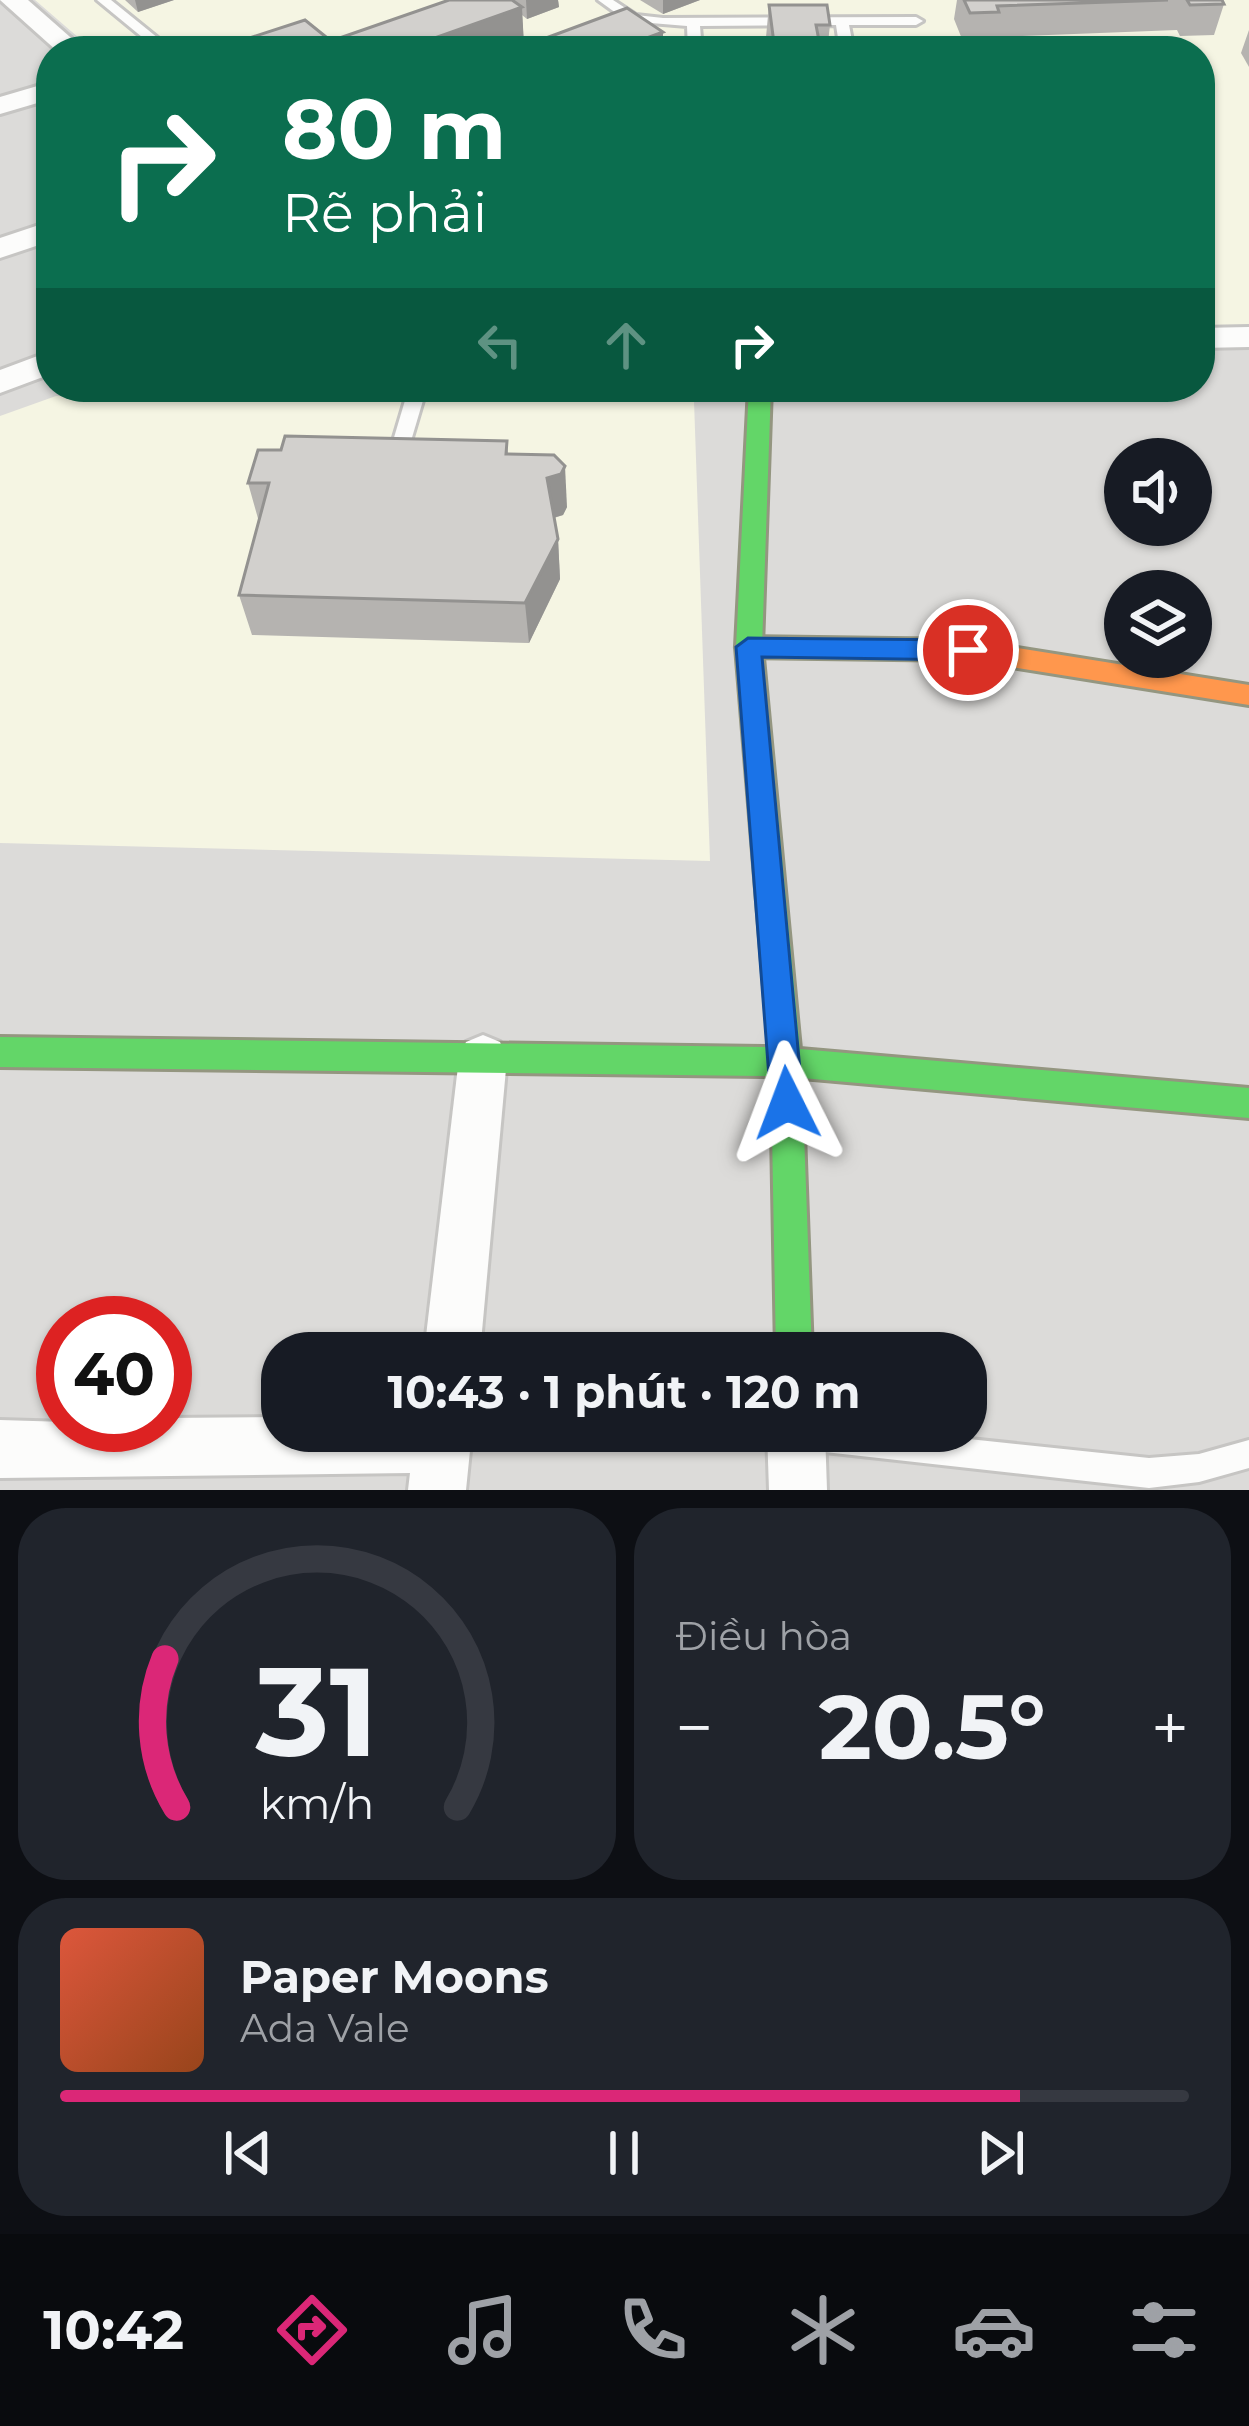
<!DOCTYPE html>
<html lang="vi">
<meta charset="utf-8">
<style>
:root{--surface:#171b24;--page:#20242c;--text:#f1f3f6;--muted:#9ea1a6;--line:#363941;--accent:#db2777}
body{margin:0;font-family:Montserrat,sans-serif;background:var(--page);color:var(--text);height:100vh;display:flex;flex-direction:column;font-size:45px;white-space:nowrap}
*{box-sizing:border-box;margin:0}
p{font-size:39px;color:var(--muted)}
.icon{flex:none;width:66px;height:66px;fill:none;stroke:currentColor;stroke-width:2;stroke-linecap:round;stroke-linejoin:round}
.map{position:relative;height:1490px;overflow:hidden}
.details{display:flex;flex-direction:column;gap:18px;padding:18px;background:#0d0f14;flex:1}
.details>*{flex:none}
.hud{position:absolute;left:36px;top:36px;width:1179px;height:366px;border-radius:48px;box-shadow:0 3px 9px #0004;background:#0b6e4f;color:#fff;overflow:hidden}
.tools{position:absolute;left:1104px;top:438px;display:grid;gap:24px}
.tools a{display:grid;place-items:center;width:108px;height:108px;border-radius:50%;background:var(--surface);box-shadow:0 3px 9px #0004;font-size:60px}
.speed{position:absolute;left:36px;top:1296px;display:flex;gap:24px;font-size:60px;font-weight:700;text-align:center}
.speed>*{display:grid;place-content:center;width:156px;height:156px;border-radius:50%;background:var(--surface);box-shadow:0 3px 9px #0004;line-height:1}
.speed .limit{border:18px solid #d22;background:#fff;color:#111}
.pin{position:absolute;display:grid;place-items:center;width:102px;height:102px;color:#fff;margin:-51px;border:6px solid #fff;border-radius:50%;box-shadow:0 3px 12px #0007}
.me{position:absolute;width:132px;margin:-66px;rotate:357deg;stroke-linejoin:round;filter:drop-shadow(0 0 9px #0008)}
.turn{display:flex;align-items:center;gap:42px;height:252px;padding:0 48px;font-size:54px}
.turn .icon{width:156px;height:156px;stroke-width:2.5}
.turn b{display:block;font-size:84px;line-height:102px}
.lanes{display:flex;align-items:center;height:114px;padding:0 48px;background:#0003;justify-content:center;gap:60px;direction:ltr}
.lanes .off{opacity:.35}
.big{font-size:90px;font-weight:700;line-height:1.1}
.details .card{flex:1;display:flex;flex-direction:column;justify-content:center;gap:18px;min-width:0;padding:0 42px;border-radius:48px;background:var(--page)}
.details .dial{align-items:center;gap:0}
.dial svg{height:312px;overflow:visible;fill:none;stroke:var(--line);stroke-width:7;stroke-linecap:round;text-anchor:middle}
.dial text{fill:var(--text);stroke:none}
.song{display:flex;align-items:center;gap:36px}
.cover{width:144px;height:144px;border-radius:18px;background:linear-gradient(135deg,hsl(10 70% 55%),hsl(20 70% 35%))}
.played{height:12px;border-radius:6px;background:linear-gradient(90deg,var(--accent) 85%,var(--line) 85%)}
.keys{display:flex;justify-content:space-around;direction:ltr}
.heat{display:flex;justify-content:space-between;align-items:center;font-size:66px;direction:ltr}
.details .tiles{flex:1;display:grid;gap:18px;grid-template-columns:1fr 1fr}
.card:last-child{grid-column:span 2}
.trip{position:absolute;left:261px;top:1332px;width:726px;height:120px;border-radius:48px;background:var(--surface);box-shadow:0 3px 9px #0004;font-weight:700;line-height:120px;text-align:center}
.dock{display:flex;height:192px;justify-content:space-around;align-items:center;background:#090b0e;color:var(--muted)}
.dock .icon{width:84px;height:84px}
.dock .on{color:var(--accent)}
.dock b{font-size:54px;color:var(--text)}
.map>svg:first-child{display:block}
</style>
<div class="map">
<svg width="1249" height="1490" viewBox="0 0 1249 1490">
<rect width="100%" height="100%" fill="#edebe7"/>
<path fill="#dcdbd9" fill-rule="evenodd" d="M0 0H1249V1490H0ZM51 51H1200V387H51ZM1125 459H1191V525H1125ZM1125 591H1191V657H1125ZM63 1323H165V1425H63ZM282 1353H966V1431H282Z"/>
<g fill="#f5f5e3">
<polygon points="35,0 1249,0 1249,330 1200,331 1200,51 94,51"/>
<polygon points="56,396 694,401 710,861 0,843 0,416"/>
</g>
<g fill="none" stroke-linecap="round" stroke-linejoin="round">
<g stroke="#c6c5c3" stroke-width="6">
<g id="lane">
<polygon points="97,0 111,0 174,51 159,51"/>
<polygon points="598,0 613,0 636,15 663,18 916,17 923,21 916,25 849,25 854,51 840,51 836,25 700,26 702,51 688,51 687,26 627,21"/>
<polygon points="409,387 427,387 408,451 399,457 390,451"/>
<polygon points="785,1431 894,1431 1149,1458 1199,1454 1249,1440 1249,1468 1199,1482 1149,1488 798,1449 788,1445"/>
</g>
</g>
<g stroke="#c6c5c3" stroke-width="6">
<g id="street">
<polygon points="0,0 28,0 86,51 57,51"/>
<polygon points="51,82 51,99 0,114 0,97"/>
<polygon points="51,221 51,241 0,258 0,238"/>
<polygon points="1249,327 1249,347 1200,348 1200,328"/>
<polygon points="51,351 51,374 0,393 0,370"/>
<polygon points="483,1035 500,1042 507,1058 480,1353 424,1353 459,1058 466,1042"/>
<polygon points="282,1417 282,1431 472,1431 466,1490 408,1490 410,1473 0,1478 0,1420 165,1425 165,1418"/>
<polygon points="767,1431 825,1431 827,1490 769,1490"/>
</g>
</g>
<g stroke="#949680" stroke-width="6">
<polygon id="fast" points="749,387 771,387 762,647 800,1049 1249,1088 1249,1118 802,1078 812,1353 776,1353 771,1076 0,1067 0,1037 769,1047 736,647"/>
</g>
<g stroke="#949680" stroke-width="6">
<polygon id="slow" points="749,637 968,640 1249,685 1249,705 968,660 749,657 736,647"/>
</g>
<use href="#lane" fill="#fcfcfb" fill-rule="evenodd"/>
<use href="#street" fill="#fcfcfb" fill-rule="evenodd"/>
<use href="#fast" fill="#63d668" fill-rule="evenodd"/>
<use href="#slow" fill="#ff974d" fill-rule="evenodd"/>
</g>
<g fill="#b5b3b0">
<polygon points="125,0 174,0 138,12"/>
<polygon points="449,0 558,0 559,7 527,19 522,15 524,46 663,32 663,51 233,51 231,44 331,41"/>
<polygon points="640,0 700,0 663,14"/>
<polygon points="957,0 1222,0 1224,4 1214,35 1180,36 1177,30 994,37 993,43 964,44 954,19"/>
<polygon points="769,5 830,25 827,51 768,51 766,37"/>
<polygon points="1249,30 1249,67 1241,53"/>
<polygon points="507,441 508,454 567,507 563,515 554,518 558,539 560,579 529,643 252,635 239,595 259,522 248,483 281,450"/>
</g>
<g fill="#939290">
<polygon points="135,0 174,0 138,12"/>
<polygon points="526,0 558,0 559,7 527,19"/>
<polygon points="663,0 700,0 663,14"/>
<polygon points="522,7 524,46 512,51 398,51"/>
<polygon points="663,32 663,51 612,51"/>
<polygon points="565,466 567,507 563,515 549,519 547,478"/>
<polygon points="558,539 560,579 529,643 525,603"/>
</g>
<g fill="#d2d0cd" stroke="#939290" stroke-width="3">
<polygon points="449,0 512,0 522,7 398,51 324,51 319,48 310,51 239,51 231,44 305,20 331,41"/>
<polygon points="964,0 1168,0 997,6 999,12 970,13"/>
<polygon points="1187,0 1222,0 1224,4 1190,5"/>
<polygon points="769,5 827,5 830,25 816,25 821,51 775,51"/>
<polygon points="627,8 663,32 612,51 511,51"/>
<polygon points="925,42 927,51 888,51 886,43"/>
<polygon points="285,436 507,441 506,454 554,455 565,466 561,474 547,478 558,539 525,603 239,595 269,483 248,483 258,450 281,450"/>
</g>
<polygon fill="#1a73e8" stroke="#114b97" stroke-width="3" points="748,638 968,640 981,650 968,660 762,657 803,1103 798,1114 787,1119 775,1114 771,1103 736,647"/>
</svg>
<div class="tools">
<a><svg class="icon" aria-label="sound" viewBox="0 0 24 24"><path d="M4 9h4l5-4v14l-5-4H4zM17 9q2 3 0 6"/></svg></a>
<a><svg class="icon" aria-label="layers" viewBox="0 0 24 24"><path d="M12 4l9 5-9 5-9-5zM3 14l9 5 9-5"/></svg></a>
</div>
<div class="speed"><div class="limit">40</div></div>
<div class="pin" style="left:968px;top:650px;background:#d93025"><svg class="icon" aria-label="arrive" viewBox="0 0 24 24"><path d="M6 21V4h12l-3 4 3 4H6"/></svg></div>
<svg class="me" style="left:787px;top:1103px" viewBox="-20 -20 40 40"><path d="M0-17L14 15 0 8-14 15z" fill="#1a73e8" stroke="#fff" stroke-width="4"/></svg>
<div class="trip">10:43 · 1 phút · 120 m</div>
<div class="hud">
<div class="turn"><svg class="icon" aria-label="right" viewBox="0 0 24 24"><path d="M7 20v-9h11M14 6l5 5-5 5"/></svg><div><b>80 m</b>Rẽ phải</div></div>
<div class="lanes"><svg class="icon off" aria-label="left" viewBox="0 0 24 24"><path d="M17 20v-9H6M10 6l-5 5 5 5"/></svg><svg class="icon off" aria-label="ahead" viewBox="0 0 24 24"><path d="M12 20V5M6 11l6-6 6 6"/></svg><svg class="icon" aria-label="right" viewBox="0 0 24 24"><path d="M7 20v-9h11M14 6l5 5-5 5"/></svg></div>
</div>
</div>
<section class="details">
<div class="tiles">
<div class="card dial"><svg viewBox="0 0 100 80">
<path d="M14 69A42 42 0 1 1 86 69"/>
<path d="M14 69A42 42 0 0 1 11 31" stroke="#db2777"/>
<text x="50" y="56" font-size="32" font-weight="700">31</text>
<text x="50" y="72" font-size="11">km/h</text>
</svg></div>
<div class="card"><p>Điều hòa</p>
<div class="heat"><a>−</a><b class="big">20.5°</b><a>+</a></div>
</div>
<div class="card">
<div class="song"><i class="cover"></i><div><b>Paper Moons</b><p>Ada Vale</p></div></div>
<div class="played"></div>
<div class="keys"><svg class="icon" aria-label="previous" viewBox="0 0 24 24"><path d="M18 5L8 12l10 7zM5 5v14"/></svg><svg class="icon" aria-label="pause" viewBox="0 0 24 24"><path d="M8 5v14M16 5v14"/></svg><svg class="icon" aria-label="next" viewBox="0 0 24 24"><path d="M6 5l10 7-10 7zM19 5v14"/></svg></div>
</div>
</div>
</section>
<nav class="dock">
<b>10:42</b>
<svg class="icon on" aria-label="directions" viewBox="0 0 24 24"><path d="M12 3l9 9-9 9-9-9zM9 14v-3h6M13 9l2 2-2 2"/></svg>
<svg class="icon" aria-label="music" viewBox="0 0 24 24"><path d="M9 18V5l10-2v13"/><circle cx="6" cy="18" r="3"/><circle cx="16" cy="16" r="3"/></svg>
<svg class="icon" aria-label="phone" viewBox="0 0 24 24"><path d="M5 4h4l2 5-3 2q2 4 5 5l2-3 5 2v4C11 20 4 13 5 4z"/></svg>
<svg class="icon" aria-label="climate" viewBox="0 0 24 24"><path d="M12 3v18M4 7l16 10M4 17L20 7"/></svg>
<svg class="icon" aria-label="car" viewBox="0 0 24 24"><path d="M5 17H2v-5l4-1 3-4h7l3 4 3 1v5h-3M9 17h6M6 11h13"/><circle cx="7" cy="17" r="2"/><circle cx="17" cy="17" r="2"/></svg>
<svg class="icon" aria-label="filters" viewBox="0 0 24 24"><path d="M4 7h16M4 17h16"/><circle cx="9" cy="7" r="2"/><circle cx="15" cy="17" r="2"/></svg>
</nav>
